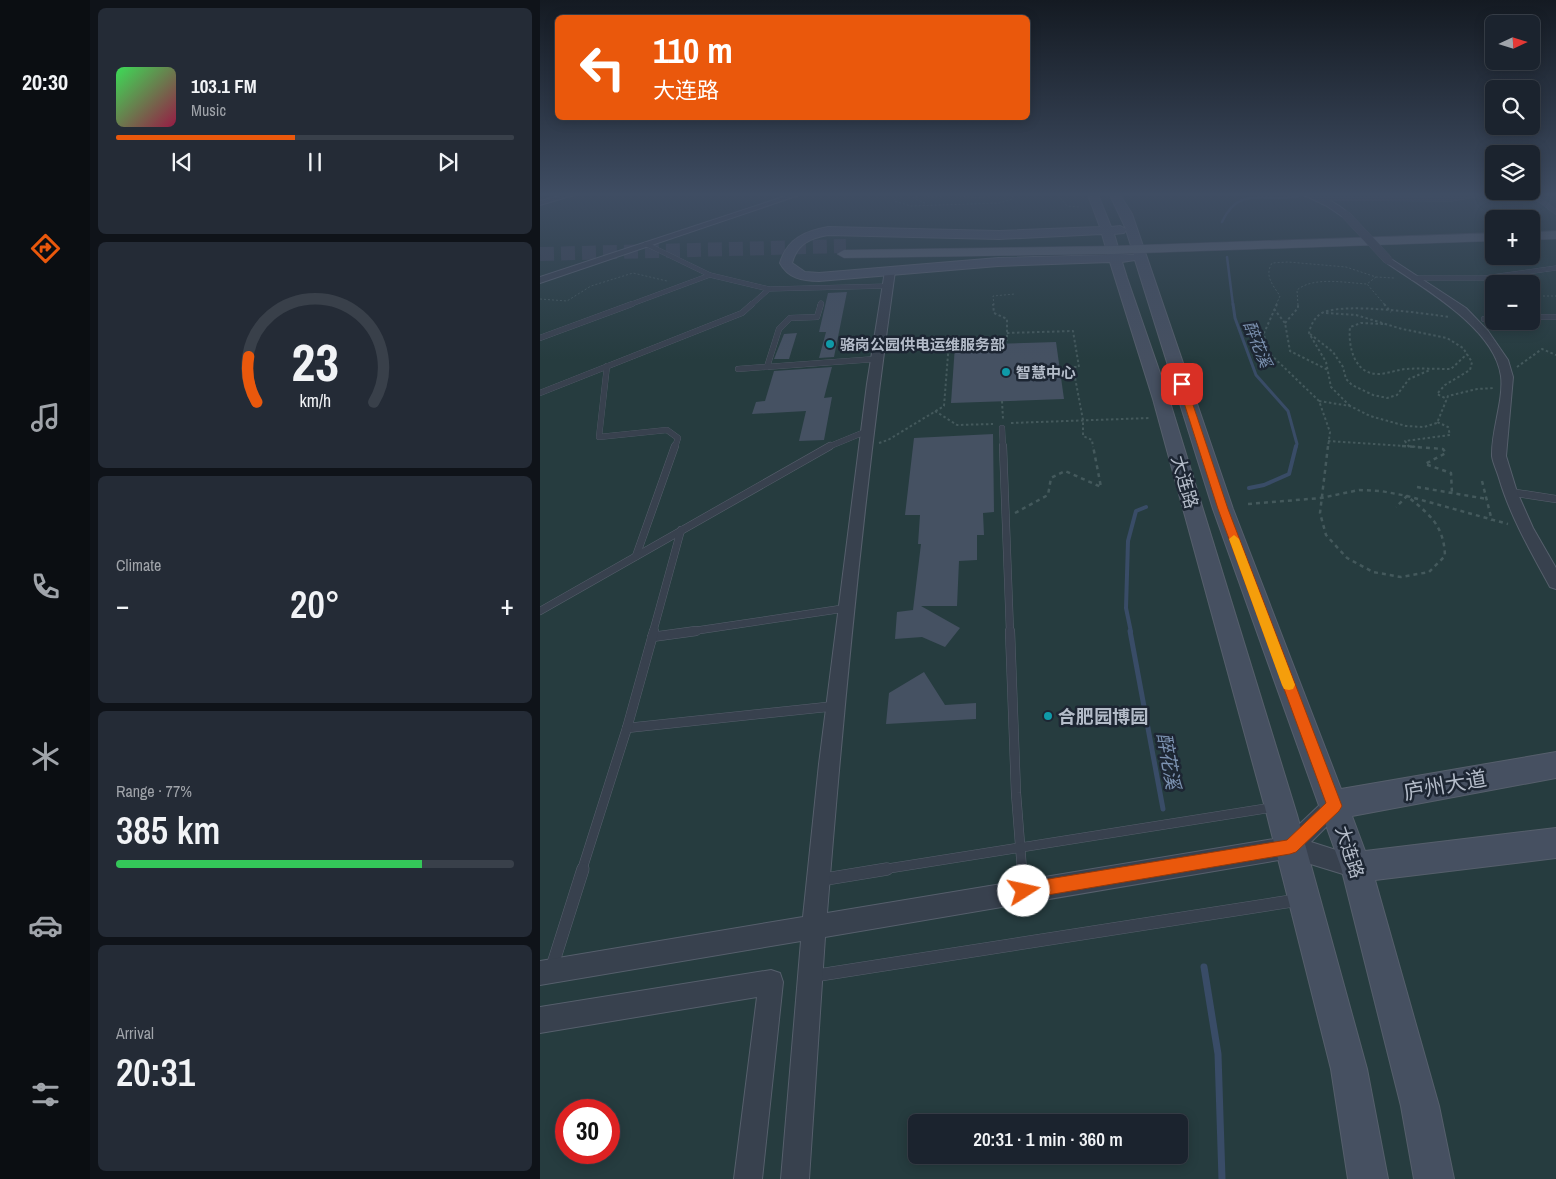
<!DOCTYPE html>
<meta charset="utf-8">
<style>
:root{--surface:#1b232e;--page:#242b36;--text:#f1f3f6;--muted:#a0a4aa;--line:#39404a;--accent:#ea580c}
body{margin:0;font-family:"Archivo Narrow","Noto Sans SC",sans-serif;background:var(--page);color:var(--text);height:100vh;display:flex;flex-direction:column;font-size:19px;white-space:nowrap}
*{box-sizing:border-box;margin:0}
p{font-size:16px;color:var(--muted)}
.icon{flex:none;width:28px;height:28px;fill:none;stroke:currentColor;stroke-width:2;stroke-linecap:round;stroke-linejoin:round}
.map{position:relative;flex:1;overflow:hidden}
.side{display:flex;flex-direction:column;gap:8px;padding:8px;background:#0f1319;width:450px}
.side>*{flex:none}
.banner{position:absolute;left:15px;top:15px;width:475px;height:105px;border-radius:8px;box-shadow:0 2px 12px #0003,0 0 0 1px var(--line);background:#ea580c;color:#fff;overflow:hidden}
.needle{width:32px;rotate:86deg}
.tools{position:absolute;left:945px;top:15px;display:grid;gap:10px}
.tools a{display:grid;place-items:center;width:55px;height:55px;border-radius:8px;background:var(--surface);box-shadow:0 2px 12px #0003,0 0 0 1px var(--line);font-size:25px}
.speed{position:absolute;left:15px;top:1099px;display:flex;gap:10px;font-size:25px;font-weight:700;text-align:center}
.speed>*{display:grid;place-content:center;width:65px;height:65px;border-radius:50%;background:var(--surface);box-shadow:0 2px 12px #0003,0 0 0 1px var(--line);line-height:1}
.speed .limit{border:8px solid #d22;background:#fff;color:#111}
.pin{position:absolute;display:grid;place-items:center;width:42px;height:42px;color:#fff;margin:-21px;border-radius:10px;box-shadow:0 2px 8px #0006}
.me{position:absolute;width:55px;margin:-28px;rotate:80deg;stroke-linejoin:round;filter:drop-shadow(0 0 4px #0008)}
.turn{display:flex;align-items:center;gap:18px;height:105px;padding:0 15px;font-size:22px}
.turn .icon{width:65px;height:65px;stroke-width:2.5}
.turn b{display:block;font-size:35px;line-height:42px}
.big{font-size:38px;font-weight:600;line-height:1.1}
.side .widget{flex:1;display:flex;flex-direction:column;justify-content:center;gap:8px;min-width:0;padding:0 18px;border-radius:8px;background:var(--page)}
.side .dial{align-items:center;gap:0}
.dial svg{height:130px;overflow:visible;fill:none;stroke:var(--line);stroke-width:7;stroke-linecap:round;text-anchor:middle}
.dial text{fill:var(--text);stroke:none}
.song{display:flex;align-items:center;gap:15px}
.cover{width:60px;height:60px;border-radius:8px;background:linear-gradient(135deg,hsl(130 70% 55%),hsl(340 70% 35%))}
.played{height:5px;border-radius:2px;background:linear-gradient(90deg,var(--accent) 45%,var(--line) 45%)}
.keys{display:flex;justify-content:space-around;direction:ltr}
.heat{display:flex;justify-content:space-between;align-items:center;font-size:28px;direction:ltr}
.charge{height:8px;border-radius:4px;background:linear-gradient(90deg,#34c759 77%,var(--line) 0)}
.trip{position:absolute;left:368px;top:1114px;width:280px;height:50px;border-radius:8px;background:var(--surface);box-shadow:0 2px 12px #0003,0 0 0 1px var(--line);font-weight:600;line-height:50px;text-align:center}
main{display:flex;flex:1;min-height:0}
.dock{display:flex;flex-direction:column;width:90px;justify-content:space-around;align-items:center;background:#0b0e12;color:var(--muted)}
.dock .icon{width:35px;height:35px}
.dock .selected{color:var(--accent)}
.dock b{font-size:22px;color:var(--text)}
.map>svg:first-child{display:block}
</style>
<main>
<nav class="dock">
<b>20:30</b>
<svg class="icon selected" aria-label="directions" viewBox="0 0 24 24"><path d="M12 3l9 9-9 9-9-9zM9 14v-3h6M13 9l2 2-2 2"/></svg>
<svg class="icon" aria-label="music" viewBox="0 0 24 24"><path d="M9 18V5l10-2v13"/><circle cx="6" cy="18" r="3"/><circle cx="16" cy="16" r="3"/></svg>
<svg class="icon" aria-label="phone" viewBox="0 0 24 24"><path d="M5 4h4l2 5-3 2q2 4 5 5l2-3 5 2v4C11 20 4 13 5 4z"/></svg>
<svg class="icon" aria-label="climate" viewBox="0 0 24 24"><path d="M12 3v18M4 7l16 10M4 17L20 7"/></svg>
<svg class="icon" aria-label="car" viewBox="0 0 24 24"><path d="M5 17H2v-5l4-1 3-4h7l3 4 3 1v5h-3M9 17h6M6 11h13"/><circle cx="7" cy="17" r="2"/><circle cx="17" cy="17" r="2"/></svg>
<svg class="icon" aria-label="filters" viewBox="0 0 24 24"><path d="M4 7h16M4 17h16"/><circle cx="9" cy="7" r="2"/><circle cx="15" cy="17" r="2"/></svg>
</nav>
<section class="side">
<div class="widget">
<div class="song"><i class="cover"></i><div><b>103.1 FM</b><p>Music</p></div></div>
<div class="played"></div>
<div class="keys"><svg class="icon" aria-label="previous" viewBox="0 0 24 24"><path d="M18 5L8 12l10 7zM5 5v14"/></svg><svg class="icon" aria-label="pause" viewBox="0 0 24 24"><path d="M8 5v14M16 5v14"/></svg><svg class="icon" aria-label="next" viewBox="0 0 24 24"><path d="M6 5l10 7-10 7zM19 5v14"/></svg></div>
</div>
<div class="widget dial"><svg viewBox="0 0 100 80">
<path d="M14 69A42 42 0 1 1 86 69"/>
<path d="M14 69A42 42 0 0 1 9 41" stroke="#ea580c"/>
<text x="50" y="56" font-size="32" font-weight="700">23</text>
<text x="50" y="72" font-size="11">km/h</text>
</svg></div>
<div class="widget"><p>Climate</p>
<div class="heat"><a>−</a><b class="big">20°</b><a>+</a></div>
</div>
<div class="widget"><p>Range · 77%</p><b class="big">385 km</b><div class="charge"></div></div>
<div class="widget"><p>Arrival</p><b class="big">20:31</b></div>
</section>
<div class="map">
<svg width="1016" height="1179" viewBox="0 0 1016 1179">
<rect width="100%" height="100%" fill="#242f3e"/>
<path fill="#263c3f" fill-rule="evenodd" d="M0 195H1016V1179H0ZM954 219H991V256H954ZM954 284H991V321H954ZM26 1110H69V1152H26ZM376 1122H639V1155H376Z"/>
<g fill="none" stroke-linecap="round" stroke-linejoin="round">
<g stroke="#394c67" stroke-width="2.5">
<path d="M682 222C700 183 727 204 759 196"/>
<polyline points="687,257 693,305"/>
</g>
<polyline stroke="#394c67" stroke-width="3" points="693,304 695,318 716,375 748,411 757,444 756,447"/>
<g stroke="#394c67" stroke-width="4">
<polyline points="709,488 724,485 749,474 756,446"/>
<polyline points="591,632 586,608 588,541 596,511 606,507"/>
</g>
<polyline stroke="#394c67" stroke-width="5" points="590,631 623,809"/>
<polyline stroke="#394c67" stroke-width="7" points="664,967 678,1054 682,1179"/>
</g>
<g fill="#455162">
<polygon points="307,292 294,357 279,358 286,332 279,332 288,293"/>
<polygon points="257,333 249,359 234,359 244,334"/>
<polygon points="516,342 524,399 411,403 415,345"/>
<polygon points="292,367 284,398 292,397 284,440 259,441 266,411 212,414 216,402 225,401 234,371"/>
<polygon points="453,434 454,512 443,513 444,535 437,535 437,560 419,561 417,606 381,606 420,628 405,647 382,637 355,639 357,612 373,610 381,544 378,544 380,515 365,515 374,438"/>
<polygon points="384,672 405,705 436,703 436,719 346,724 349,693"/>
</g>
<g fill="none" stroke-linecap="round" stroke-linejoin="round">
<polyline stroke="#3a4453" stroke-width="14" stroke-dasharray="14 7" stroke-linecap="butt" points="0,254 306,246"/>
<g stroke="#565f6c" stroke-width="5">
<g id="lane-far4">
<polyline points="987,195 998,199 1016,212"/>
<polyline points="778,198 911,199 935,195"/>
<polyline points="106,244 170,275 229,289 348,286"/>
<polyline points="873,278 944,278 1016,268"/>
<polyline points="89,305 170,275"/>
<polyline points="211,305 229,289"/>
<polyline points="280,305 281,303"/>
</g>
</g>
<g stroke="#565f6c" stroke-width="6">
<g id="lane-far3">
<polyline points="991,317 1016,317"/>
<polyline points="944,319 954,319"/>
<polyline points="0,338 92,304"/>
<polyline points="67,366 59,437 127,430 138,438 135,447"/>
<polyline points="227,367 239,329 250,318 277,317 281,304"/>
<polyline points="198,369 336,359"/>
<polyline points="0,393 202,313 212,304"/>
<polyline points="462,428 463,447"/>
<polyline points="288,447 327,431"/>
</g>
</g>
<g stroke="#565f6c" stroke-width="8">
<g id="lane-far2">
<polyline points="463,446 470,632"/>
<polyline points="970,492 1016,499"/>
<polyline points="96,556 135,446"/>
<polyline points="0,611 290,446"/>
<polyline points="113,632 141,530"/>
<polyline points="147,632 307,608"/>
</g>
</g>
<g stroke="#565f6c" stroke-width="10">
<g id="lane-far1">
<polyline points="470,631 476,793 482,870"/>
<polyline points="112,637 156,631"/>
<polyline points="87,728 296,706"/>
<polyline points="42,870 87,728 114,631"/>
<polyline points="339,870 735,807"/>
</g>
</g>
<g stroke="#565f6c" stroke-width="13">
<g id="lane">
<polyline points="482,869 484,891"/>
<polyline points="280,880 347,869"/>
<polyline points="12,967 43,869"/>
<polyline points="273,976 758,900"/>
</g>
</g>
<g stroke="#565f6c" stroke-width="2">
<g id="street">
<polygon points="23,195 34,195 0,205 0,201"/>
<polygon points="249,195 259,195 0,283 0,277"/>
<path d="M764 195C780 193 799 204 810 215L803 217 787 206Z"/>
<path d="M848 257 926 308 948 331 968 360 973 377 966 456 977 492 993 528 1016 568V589L1010 587C991 552 970 516 959 478 957 471 953 463 952 456 951 431 964 400 961 376 955 328 882 287 845 262L843 260Z"/>
<path d="M350 268 355 271C325 484 304 699 287 913L746 837 787 798 794 795 801 798 804 805 801 812 771 842 824 859 827 867 824 875 816 878 751 858 285 937 269 1179H241L261 941 0 985V961L263 917 279 764 327 384 345 271Z"/>
<polygon points="231,970 240,973 243,982 222,1179 194,1179 217,997 0,1033 0,1007"/>
</g>
</g>
<g stroke="#565f6c" stroke-width="2">
<path id="secondary" d="M548 195H558L571 227 580 226 586 229 570 195H580L592 214 693 509 801 789 1016 752V778L812 816 825 851 1016 828V858L835 880 899 1106 914 1179H874L861 1106 801 867 673 509 595 260 582 262 587 278 629 399 757 815 827 1069 848 1179H808L791 1069 727 815 613 399 570 262 458 266 279 281C262 281 248 278 240 263 247 239 265 231 288 227L459 231 560 227ZM586 230 594 255 580 254 574 234 584 233ZM562 234 568 255 458 258 279 273 265 272 252 263C257 244 270 238 288 235L459 239Z"/>
</g>
<g stroke="#414a57" stroke-width="1">
<g id="primary">
<polygon points="1016,231 1016,239 991,240 991,232"/>
<polygon points="954,233 954,241 573,254 304,258 297,254 304,250 573,246"/>
</g>
</g>
<g stroke="#44595c" stroke-width="1" stroke-dasharray="2 2" stroke-linecap="butt">
<polyline points="357,195 354,201 371,206 460,203 472,199 473,195"/>
<polyline points="518,195 527,206 539,207"/>
<polyline points="385,203 373,198 380,195 392,197 413,195 438,198 453,195"/>
<polyline points="836,277 827,284 845,305"/>
<polyline points="991,296 1016,296"/>
<polyline points="0,299 27,301 51,286 93,273 127,281"/>
<polyline points="454,305 453,296 475,294"/>
<path d="M736 305 740 296C733 285 724 276 732 263L748 262 806 267 836 277 854 278"/>
<path d="M758 305 757 290C774 276 806 283 827 284"/>
</g>
<g stroke="#44595c" stroke-width="2" stroke-dasharray="2.5 2.5" stroke-linecap="butt">
<polyline points="737,304 724,333 726,350 779,401 790,432 788,447"/>
<polyline points="844,304 851,312"/>
<polyline points="734,309 745,323 750,351 788,370"/>
<polyline points="786,313 816,315 862,329 907,338 923,348 932,362 930,370 905,385 897,394 907,399"/>
<polyline points="745,323 758,308 758,304"/>
<path d="M843 324 821 323 810 327C808 346 814 374 838 374 847 374 856 370 865 369 880 368 896 369 911 369L927 354"/>
<polyline points="467,333 533,331 539,367 533,367 543,420 543,436 552,440 553,447"/>
<polyline points="770,334 793,352 803,367 806,379 812,385 833,395 847,398 857,395 869,379 890,370"/>
<polyline points="977,367 1002,349 1016,355"/>
<polyline points="462,401 463,419"/>
<polyline points="779,401 810,406 830,416 866,426 884,427 897,423 908,396 937,389 955,388"/>
<path d="M810 406 791 387 786 362 769 333C771 324 775 316 784 312 808 303 882 313 909 317"/>
<polyline points="395,411 417,425 453,424"/>
<polyline points="471,423 610,418"/>
<polyline points="788,441 880,447"/>
<polyline points="339,443 348,440 404,406 409,342 467,340 467,319 454,313 453,304"/>
<polyline points="869,447 865,441 910,435 908,427 897,422"/>
</g>
<g stroke="#44595c" stroke-width="2.5" stroke-dasharray="4 4" stroke-linecap="butt">
<path d="M788 446 780 513 786 535 807 558 833 572 861 577 889 572 905 556C904 525 889 514 867 496L856 507"/>
<polyline points="862,446 903,449 906,453 885,464 911,473 912,494"/>
<polyline points="942,481 952,521"/>
<polyline points="877,487 947,499"/>
<polyline points="708,504 781,498 819,490 841,491 867,496 968,524"/>
<polyline points="475,513 508,495 511,478 525,471 561,487 553,446"/>
</g>
<use href="#lane-far4" stroke="#38414e" stroke-width="4.5"/>
<use href="#lane-far3" stroke="#38414e" stroke-width="5.5"/>
<use href="#lane-far2" stroke="#38414e" stroke-width="7"/>
<use href="#lane-far1" stroke="#38414e" stroke-width="9"/>
<use href="#lane" stroke="#38414e" stroke-width="12"/>
<use href="#street" fill="#38414e" fill-rule="evenodd"/>
<use href="#secondary" fill="#465061" fill-rule="evenodd"/>
<use href="#primary" fill="#56606e" fill-rule="evenodd"/>
<g stroke="#565f6c" stroke-width="9" stroke-linecap="butt">
<polyline id="street-bridge" points="806,215 848,260"/>
</g>
<use href="#street-bridge" stroke="#38414e" stroke-width="9"/>
</g>
<linearGradient id="sky" x2="0" y2="1"><stop stop-color="#141a22"/><stop offset="0.54" stop-color="#3f4d63"/><stop offset="1" stop-color="#3f4d63" stop-opacity="0"/></linearGradient>
<rect width="1016" height="360" fill="url(#sky)"/>
<polygon fill="#ea580c" stroke="#983908" points="642,381 646,384 688,509 802,806 799,811 756,852 750,854 484,899 479,897 476,891 479,886 484,883 747,840 786,803 678,509 638,384"/>
<polygon fill="#f59e0b" points="694,535 699,539 755,685 753,689 749,690 744,689 742,685 689,539"/>
<g fill="#0f9aa8" stroke="#1d2633" stroke-width="2">
<circle cx="290" cy="344" r="5"/>
<circle cx="466" cy="372" r="5"/>
<circle cx="508" cy="716" r="5"/>
</g>
<g text-anchor="middle" dominant-baseline="central" stroke-width="5" stroke-linejoin="round" paint-order="stroke">
<g font-size="15" font-weight="bold" fill="#b4bcc9" stroke="#1d2633" text-anchor="start">
<text x="300" y="344">骆岗公园供电运维服务部</text>
<text x="476" y="372">智慧中心</text>
</g>
<g font-size="16" font-style="italic" fill="#7c92b1" stroke="#1d2633">
<text transform="translate(718 344) rotate(68)">醉花溪</text>
</g>
<g font-size="18" fill="#b4bcc9" stroke="#1d2633">
<text transform="translate(645 482) rotate(74)">大连路</text>
<text transform="translate(810 852) rotate(72)">大连路</text>
</g>
<g font-size="18" font-weight="bold" fill="#b4bcc9" stroke="#1d2633" text-anchor="start">
<text x="518" y="716">合肥园博园</text>
</g>
<g font-size="19" font-style="italic" fill="#7c92b1" stroke="#1d2633">
<text transform="translate(629 761) rotate(80)">醉花溪</text>
</g>
<g font-size="21" fill="#b4bcc9" stroke="#1d2633">
<text transform="translate(905 785) rotate(-10)">庐州大道</text>
</g>
</g>
</svg>
<div class="tools">
<a><svg class="needle" viewBox="-14 -14 28 28"><path d="M0-13l5 13h-10z" fill="#e53935"/><path d="M0 13l5-13h-10z" fill="#a0a4aa"/></svg></a>
<a><svg class="icon" aria-label="search" viewBox="0 0 24 24"><circle cx="10" cy="10" r="6"/><path d="M15 15l6 6"/></svg></a>
<a><svg class="icon" aria-label="layers" viewBox="0 0 24 24"><path d="M12 4l9 5-9 5-9-5zM3 14l9 5 9-5"/></svg></a>
<a>+</a>
<a>−</a>
</div>
<div class="speed"><div class="limit">30</div></div>
<div class="pin" style="left:642px;top:384px;background:#d93025"><svg class="icon" aria-label="arrive" viewBox="0 0 24 24"><path d="M6 21V4h12l-3 4 3 4H6"/></svg></div>
<svg class="me" style="left:484px;top:891px" viewBox="-20 -20 40 40"><circle r="19" fill="#fff"/><path d="M0-13L10 11 0 6-10 11z" fill="#ea580c"/></svg>
<div class="trip">20:31 · 1 min · 360 m</div>
<div class="banner">
<div class="turn"><svg class="icon" aria-label="left" viewBox="0 0 24 24"><path d="M17 20v-9H6M10 6l-5 5 5 5"/></svg><div><b>110 m</b>大连路</div></div>
</div>
</div>
</main>
